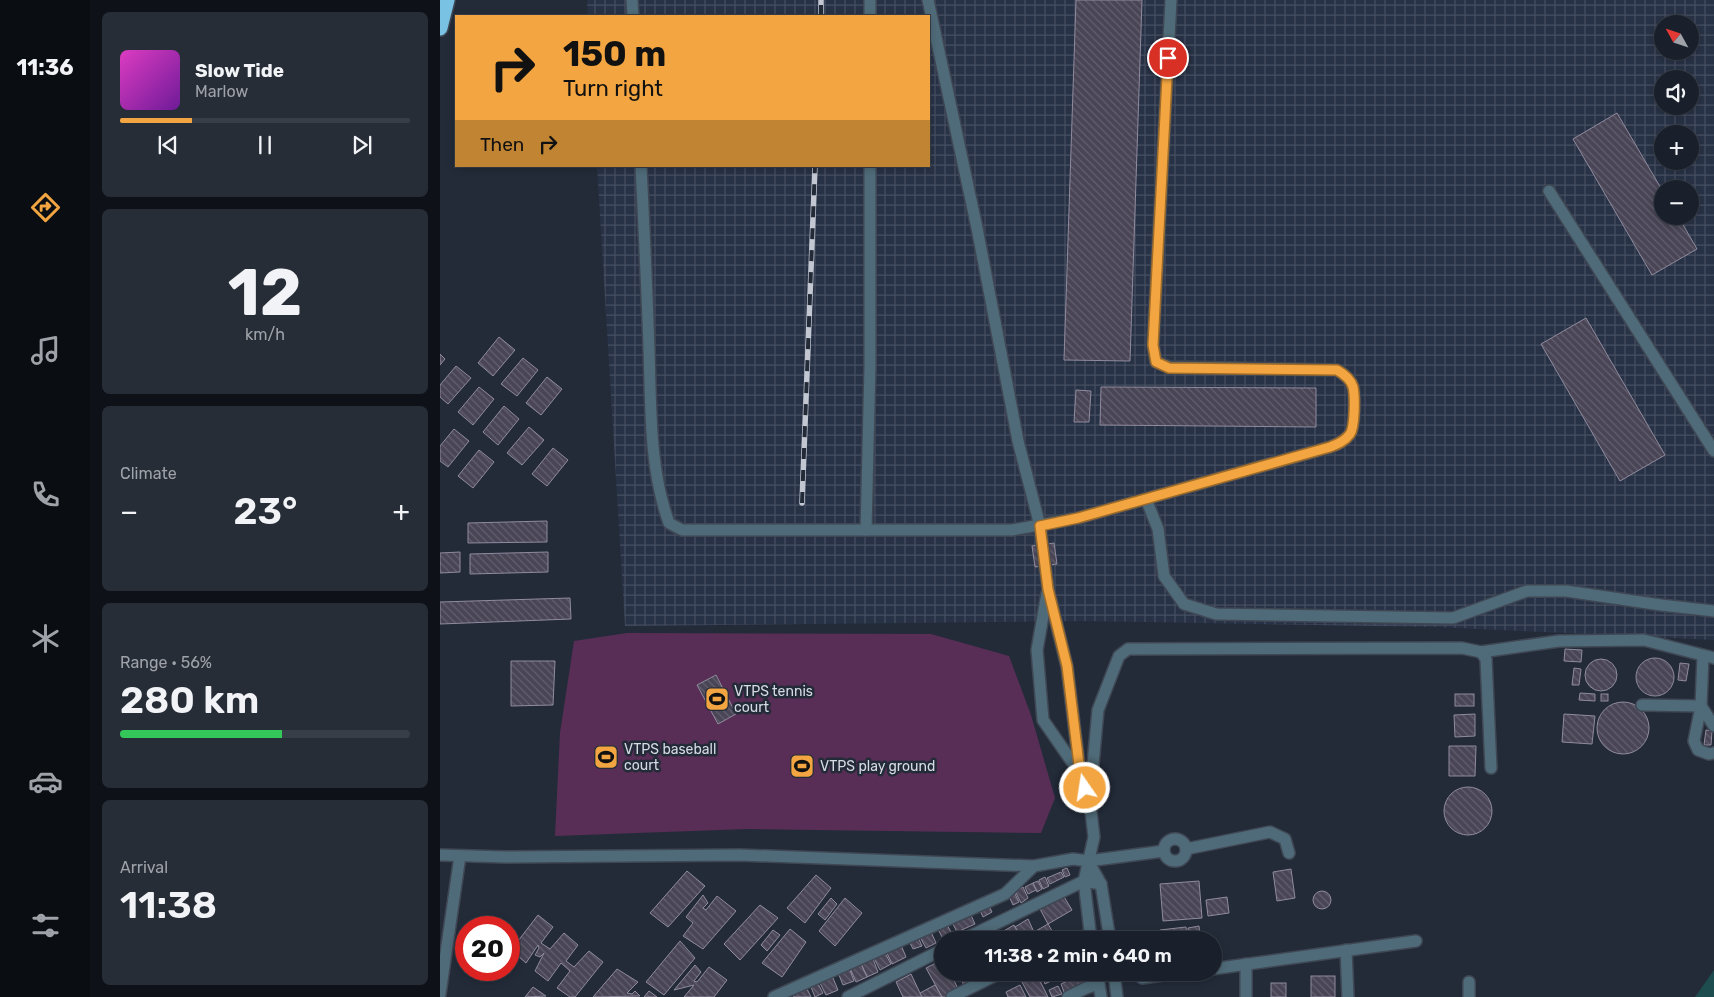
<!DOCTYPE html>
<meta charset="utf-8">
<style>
:root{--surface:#1a202b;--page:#272d37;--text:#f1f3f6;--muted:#9fa3a9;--line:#383e47;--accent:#f2a540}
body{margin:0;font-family:Rubik,sans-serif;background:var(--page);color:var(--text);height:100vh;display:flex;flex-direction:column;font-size:19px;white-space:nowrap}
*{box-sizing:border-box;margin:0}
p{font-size:16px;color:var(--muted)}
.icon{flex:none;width:28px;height:28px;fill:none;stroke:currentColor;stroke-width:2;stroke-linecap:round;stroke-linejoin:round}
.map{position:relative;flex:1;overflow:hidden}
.details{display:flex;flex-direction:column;gap:12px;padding:12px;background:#0e1218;width:350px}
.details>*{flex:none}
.top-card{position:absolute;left:15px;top:15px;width:475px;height:152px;border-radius:0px;box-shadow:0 2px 8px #0003,0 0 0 1px var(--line);background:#f2a540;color:#111;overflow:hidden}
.needle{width:32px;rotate:310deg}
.controls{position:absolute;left:1214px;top:15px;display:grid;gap:10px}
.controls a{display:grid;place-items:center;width:45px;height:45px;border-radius:50%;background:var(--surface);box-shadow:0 2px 8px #0003,0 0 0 1px var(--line);font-size:25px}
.speed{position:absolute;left:15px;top:916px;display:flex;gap:10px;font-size:25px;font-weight:700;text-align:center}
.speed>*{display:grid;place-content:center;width:65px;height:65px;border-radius:50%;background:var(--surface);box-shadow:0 2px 8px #0003,0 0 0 1px var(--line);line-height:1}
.speed .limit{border:8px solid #d22;background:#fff;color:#111}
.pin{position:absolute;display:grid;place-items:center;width:42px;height:42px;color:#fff;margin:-21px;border:2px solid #fff;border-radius:50%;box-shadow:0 1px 5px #0007}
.me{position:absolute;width:55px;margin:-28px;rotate:347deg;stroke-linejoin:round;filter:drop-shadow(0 0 4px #0008)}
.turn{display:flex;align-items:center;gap:18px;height:105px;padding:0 25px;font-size:22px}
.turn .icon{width:65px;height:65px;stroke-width:2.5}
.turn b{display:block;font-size:35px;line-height:42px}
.then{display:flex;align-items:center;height:48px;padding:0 25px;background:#0003;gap:10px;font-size:19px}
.big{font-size:38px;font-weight:600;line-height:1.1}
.details .widget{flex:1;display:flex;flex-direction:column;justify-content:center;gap:8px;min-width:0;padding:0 18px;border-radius:8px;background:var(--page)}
.details .dial{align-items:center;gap:0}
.dial b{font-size:65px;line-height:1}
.song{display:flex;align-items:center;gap:15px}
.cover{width:60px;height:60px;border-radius:8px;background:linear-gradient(135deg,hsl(310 70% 55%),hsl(280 70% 35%))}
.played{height:5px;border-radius:2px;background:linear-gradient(90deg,var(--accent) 25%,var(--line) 25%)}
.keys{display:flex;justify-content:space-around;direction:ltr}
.heat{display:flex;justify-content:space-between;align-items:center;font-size:28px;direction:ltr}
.charge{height:8px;border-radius:4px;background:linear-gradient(90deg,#34c759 56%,var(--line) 0)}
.trip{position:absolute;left:494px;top:931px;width:288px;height:50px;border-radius:25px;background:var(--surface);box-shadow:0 2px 8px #0003,0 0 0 1px var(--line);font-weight:600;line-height:50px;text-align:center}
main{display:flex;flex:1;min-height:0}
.menu{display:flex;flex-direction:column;width:90px;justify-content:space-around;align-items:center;background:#0a0d11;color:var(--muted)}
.menu .icon{width:35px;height:35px}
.menu .active{color:var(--accent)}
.menu b{font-size:22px;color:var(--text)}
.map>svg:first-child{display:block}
</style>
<main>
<nav class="menu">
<b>11:36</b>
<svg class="icon active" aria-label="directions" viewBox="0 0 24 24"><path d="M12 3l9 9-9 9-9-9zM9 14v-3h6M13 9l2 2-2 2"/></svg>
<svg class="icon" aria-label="music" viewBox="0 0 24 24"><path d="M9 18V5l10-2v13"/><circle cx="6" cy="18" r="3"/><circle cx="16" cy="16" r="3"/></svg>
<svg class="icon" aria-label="phone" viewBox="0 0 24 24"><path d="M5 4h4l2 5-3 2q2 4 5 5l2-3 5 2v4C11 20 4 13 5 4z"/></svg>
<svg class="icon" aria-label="climate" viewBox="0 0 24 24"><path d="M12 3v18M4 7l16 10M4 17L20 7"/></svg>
<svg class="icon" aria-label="car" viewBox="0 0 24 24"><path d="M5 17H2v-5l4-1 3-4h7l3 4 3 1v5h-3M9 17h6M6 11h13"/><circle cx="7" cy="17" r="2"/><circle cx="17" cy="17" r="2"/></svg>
<svg class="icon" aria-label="filters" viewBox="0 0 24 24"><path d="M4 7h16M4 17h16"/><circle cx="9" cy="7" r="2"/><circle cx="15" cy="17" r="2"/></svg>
</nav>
<section class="details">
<div class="widget">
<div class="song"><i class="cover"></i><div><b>Slow Tide</b><p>Marlow</p></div></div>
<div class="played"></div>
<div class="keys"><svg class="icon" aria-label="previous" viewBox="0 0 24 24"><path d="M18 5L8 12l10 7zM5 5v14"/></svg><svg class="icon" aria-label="pause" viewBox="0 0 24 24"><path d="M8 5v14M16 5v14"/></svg><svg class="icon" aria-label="next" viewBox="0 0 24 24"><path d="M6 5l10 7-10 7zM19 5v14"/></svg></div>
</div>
<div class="widget dial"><b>12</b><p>km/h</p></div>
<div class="widget"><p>Climate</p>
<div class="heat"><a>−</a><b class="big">23°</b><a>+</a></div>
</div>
<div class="widget"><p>Range · 56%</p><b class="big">280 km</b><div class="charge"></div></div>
<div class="widget"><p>Arrival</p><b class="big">11:38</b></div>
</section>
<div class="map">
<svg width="1274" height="997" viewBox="0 0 1274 997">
<defs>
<pattern id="industrial-grid" width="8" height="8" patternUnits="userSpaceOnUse" patternTransform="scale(1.25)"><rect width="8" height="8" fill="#283246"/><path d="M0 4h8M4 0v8" fill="none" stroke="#464f61"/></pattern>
<pattern id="building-back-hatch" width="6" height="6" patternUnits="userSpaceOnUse" patternTransform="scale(1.25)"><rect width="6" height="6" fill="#494556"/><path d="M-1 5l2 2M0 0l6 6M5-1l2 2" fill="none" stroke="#625f6e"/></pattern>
</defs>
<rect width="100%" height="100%" fill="#232b39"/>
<path fill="url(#industrial-grid)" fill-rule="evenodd" d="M147 0H1274V640L996 627 647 621 185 626 157 166H489V16H148ZM1222 24H1250V51H1222ZM1222 79H1250V106H1222ZM1222 134H1250V161H1222ZM1222 189H1250V216H1222Z"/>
<polygon fill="#592e56" points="187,633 491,634 569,656 591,715 615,798 601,833 307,829 115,836 120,733 134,641"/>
<polygon fill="#1d4d4e" points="1274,970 1274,997 1255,997"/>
<g fill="url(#building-back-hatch)" stroke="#908b9e">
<polygon points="636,0 702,0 690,361 624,360"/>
<polygon points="1177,113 1222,190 1222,216 1238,216 1257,249 1212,275 1133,139"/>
<polygon points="1146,318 1225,455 1180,481 1101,344"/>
<polygon points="59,337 75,350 53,376 38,363"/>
<polygon points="0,354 5,359 0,365"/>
<polygon points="83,358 98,370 77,396 61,384"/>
<polygon points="16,366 31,378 8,404 0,397 0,385"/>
<polygon points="107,377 122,389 101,415 86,403"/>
<polygon points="39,387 54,399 33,425 18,412"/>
<polygon points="661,387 876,388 876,427 660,425"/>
<polygon points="636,390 651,391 649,422 634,422"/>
<polygon points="64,406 79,419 58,445 43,432"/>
<polygon points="89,427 104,440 82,465 67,453"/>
<polygon points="14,429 29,441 8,467 0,461 0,446"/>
<polygon points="113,448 128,460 107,486 92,474"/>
<polygon points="39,450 54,462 33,488 18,476"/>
<polygon points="107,521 107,542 28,543 28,523"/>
<polygon points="614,543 617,564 595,567 592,546"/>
<polygon points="20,552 20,572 0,573 0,553"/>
<polygon points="108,552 108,572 30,574 30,554"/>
<polygon points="130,598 131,619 0,624 0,602"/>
<polygon points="1125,649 1142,650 1141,662 1124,661"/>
<circle cx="1215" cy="677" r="19"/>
<circle cx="1161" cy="675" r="16"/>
<polygon points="71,661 115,661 113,705 71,706"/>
<polygon points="1240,663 1249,664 1246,681 1238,680"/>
<polygon points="1134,668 1141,669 1139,685 1132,685"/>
<polygon points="276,675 296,714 278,724 257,685"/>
<polygon points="1140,693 1155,694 1155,701 1139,700"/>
<rect x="1015" y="694" width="19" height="12"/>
<rect x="1161" y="694" width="7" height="7"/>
<circle cx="1183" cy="728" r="26"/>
<polygon points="1035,714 1035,736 1015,737 1014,715"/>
<polygon points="1124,714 1155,716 1152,744 1122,742"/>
<polygon points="1266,730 1272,731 1271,745 1264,745"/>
<polygon points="1009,746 1036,746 1035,776 1009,776"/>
<circle cx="1028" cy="811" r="24"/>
<polygon points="627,868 630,875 625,877 622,870"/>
<polygon points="851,869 855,898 837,901 833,872"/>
<polygon points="247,871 265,886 228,927 210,913"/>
<polygon points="621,872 624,877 610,884 607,878"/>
<polygon points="376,875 391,888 365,923 347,908"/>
<polygon points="605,877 609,886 603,889 599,880"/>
<polygon points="598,881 602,889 597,892 593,883"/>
<polygon points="759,881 762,918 723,921 720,884"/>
<polygon points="593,883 596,890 588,894 585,887"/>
<polygon points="583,887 588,898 581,903 575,891"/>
<circle cx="882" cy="900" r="9"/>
<polygon points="574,892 579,902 573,905 568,894"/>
<polygon points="263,895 268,903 263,908 266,910 277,896 296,911 263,949 243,936 253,923 246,917"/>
<polygon points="623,895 632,910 608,924 600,909"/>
<polygon points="787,897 789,913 768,916 766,900"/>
<polygon points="391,898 397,904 385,920 378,914"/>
<polygon points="405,898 422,913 395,946 379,931"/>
<polygon points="548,904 552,912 543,917 539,908"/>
<polygon points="320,905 338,918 300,960 284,944"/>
<polygon points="530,913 535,924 517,932 512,922"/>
<polygon points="98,915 113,927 101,943 110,949 124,933 138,945 126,961 134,967 149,951 163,962 135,997 130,997 117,988 130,971 121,963 108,981 95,971 104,953 100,957 95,955 99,948 98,945 86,963 71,950"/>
<polygon points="588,919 594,932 597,940 582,940 575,927"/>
<polygon points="506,923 511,932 502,937 497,927"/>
<polygon points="608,924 617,939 597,940 594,932"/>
<polygon points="574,925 575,927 582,940 566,940 562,932"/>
<polygon points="759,926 760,936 749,937 748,928"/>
<polygon points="746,927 747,938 721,940 720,930"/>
<polygon points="350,929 366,942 342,977 322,963"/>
<polygon points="333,930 340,935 327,951 321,945"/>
<polygon points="491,932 496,943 486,948 480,937"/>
<polygon points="478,937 482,946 473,949 469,941"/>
<polygon points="240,941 255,958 224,995 206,982"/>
<polygon points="461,945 466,957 452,964 446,951"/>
<polygon points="445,953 451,964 440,970 434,958"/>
<polygon points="433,959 438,972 427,977 421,963"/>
<polygon points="502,960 502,972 510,972 519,991 507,997 502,997 486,968"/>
<polygon points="421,964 427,977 416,982 410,968"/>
<polygon points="255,965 261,972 254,981 257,982 269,967 287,980 274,997 244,997 254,985 234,990"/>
<polygon points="177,969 198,982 187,993 192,994 195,991 200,996 153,997"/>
<polygon points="410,970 414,981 403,985 399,975"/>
<polygon points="517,972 554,972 525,987"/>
<polygon points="601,972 609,972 613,980 605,984"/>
<polygon points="612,972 622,972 623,976 615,979"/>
<polygon points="471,974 480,993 482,997 463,997 456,982"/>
<polygon points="642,974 645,982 624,992 621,984"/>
<polygon points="597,975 608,997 590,997 582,982"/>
<rect x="871" y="976" width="24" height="21"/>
<polygon points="393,978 398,990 386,995 380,983"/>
<rect x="831" y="983" width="15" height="14"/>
<polygon points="378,984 383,993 375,997 371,987"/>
<polygon points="495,985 502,997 482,997 480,993"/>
<polygon points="580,985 586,997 568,997 566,992"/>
<polygon points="618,986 622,994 612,997 609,990"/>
<polygon points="93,987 106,996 85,997"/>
<polygon points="367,989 371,997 354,997 353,995"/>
<polygon points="209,991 217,997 204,997"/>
</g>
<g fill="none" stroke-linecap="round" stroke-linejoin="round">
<g stroke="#3f4754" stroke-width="14">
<g id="minor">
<polyline points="192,0 193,16"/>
<polyline points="488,0 537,228 578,441 600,526 608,589 627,667 640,773 650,803 654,837 644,881 651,940"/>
<polyline points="430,16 430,0"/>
<path d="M201 166C204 227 207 288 209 349 211 407 209 468 229 523L242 530H572L638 518 890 447C898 444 905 441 910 434 915 427 915 396 913 387 911 380 904 374 897 370L729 367 716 362 713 345 731 0"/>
<polyline points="1109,191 1274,451"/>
<polyline points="706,499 718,529 724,576 744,604 776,614 1013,618 1087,591 1126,591 1221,605 1274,611"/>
<polyline points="426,530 430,366 430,166"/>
<polyline points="607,593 597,650 603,720 639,772"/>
<polyline points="1041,652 1119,641 1204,640 1274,658"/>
<polyline points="1263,656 1261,706 1254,741 1258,750 1269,754 1274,753"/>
<polyline points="1202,705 1261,706 1274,726"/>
<polyline points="650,797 658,710 677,661 679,656 688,649 1022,648 1041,652 1046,659 1051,768"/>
<circle cx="735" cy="850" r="11"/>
<polyline points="746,849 830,832 845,839 849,853"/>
<polyline points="0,855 65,857 300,855 594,866 633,859 648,861 724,851"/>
<polyline points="648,861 661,884 670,940"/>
<polyline points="522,940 644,881 661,884"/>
<polyline points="636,940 650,934"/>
<polyline points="906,950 908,997"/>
<polyline points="806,964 806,997"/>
<polyline points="772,969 976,941"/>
<polyline points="657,972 661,997"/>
<polyline points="674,972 677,997"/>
<polyline points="702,978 744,972"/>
<polyline points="1029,982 1029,997"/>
<polyline points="0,994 20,856"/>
<polyline points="334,997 565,894 594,866"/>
<polyline points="408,997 502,950"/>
<polyline points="512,997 562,972"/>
<polyline points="628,997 646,988 659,984"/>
</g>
</g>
<g stroke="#3f4754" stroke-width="18">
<polyline id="highway" points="0,28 7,0"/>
</g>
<use href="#minor" stroke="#4f6a78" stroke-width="11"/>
<use href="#highway" stroke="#7ac2e3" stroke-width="15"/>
<g stroke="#c2c7d1" stroke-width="5.5">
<g id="rail">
<polyline points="381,16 381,0"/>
<polyline points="362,503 375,166"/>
</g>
</g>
<use href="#rail" stroke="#232b39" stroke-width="4" stroke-dasharray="11" stroke-linecap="butt"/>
</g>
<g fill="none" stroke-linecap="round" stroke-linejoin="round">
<g stroke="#9d6b2a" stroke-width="12">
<path id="route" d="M645 788 640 773 627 666 608 589 600 526 638 518 890 447C898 444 905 441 910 434 915 427 915 396 913 387 911 380 904 374 897 370L729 368 716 362 713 345 728 58"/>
</g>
<use href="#route" stroke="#f2a540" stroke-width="9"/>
</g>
<defs>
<g id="stadium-square" transform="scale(1.25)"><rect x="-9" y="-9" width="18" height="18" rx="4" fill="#f2a540" stroke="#232b39"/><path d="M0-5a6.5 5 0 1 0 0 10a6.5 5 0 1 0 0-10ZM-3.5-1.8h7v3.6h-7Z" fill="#111"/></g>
</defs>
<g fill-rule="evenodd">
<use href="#stadium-square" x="277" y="699"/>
<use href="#stadium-square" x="166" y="757"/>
<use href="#stadium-square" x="362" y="766"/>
</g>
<g text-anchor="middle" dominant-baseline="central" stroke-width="5" stroke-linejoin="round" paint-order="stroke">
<g font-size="14" fill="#d5dae3" stroke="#232b39" text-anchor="start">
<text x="294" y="691">VTPS tennis<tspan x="294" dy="16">court</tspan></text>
<text x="184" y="749">VTPS baseball<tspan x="184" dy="16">court</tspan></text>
<text x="380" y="766">VTPS play ground</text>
</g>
</g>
</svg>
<div class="controls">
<a><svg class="needle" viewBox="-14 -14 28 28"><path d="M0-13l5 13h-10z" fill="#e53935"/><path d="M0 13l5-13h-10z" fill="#9fa3a9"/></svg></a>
<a><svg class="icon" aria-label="sound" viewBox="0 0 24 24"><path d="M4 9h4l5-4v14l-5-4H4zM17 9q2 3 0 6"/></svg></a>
<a>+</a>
<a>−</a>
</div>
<div class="speed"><div class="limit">20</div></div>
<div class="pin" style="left:728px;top:58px;background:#d93025"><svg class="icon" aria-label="arrive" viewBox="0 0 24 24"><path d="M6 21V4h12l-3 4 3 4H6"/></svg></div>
<svg class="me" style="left:645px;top:788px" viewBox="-20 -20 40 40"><circle r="17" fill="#f2a540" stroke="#fff" stroke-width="3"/><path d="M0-11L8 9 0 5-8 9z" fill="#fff"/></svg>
<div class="trip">11:38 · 2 min · 640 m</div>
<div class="top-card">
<div class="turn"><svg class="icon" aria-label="right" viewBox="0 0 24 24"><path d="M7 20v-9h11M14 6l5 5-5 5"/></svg><div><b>150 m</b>Turn right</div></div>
<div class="then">Then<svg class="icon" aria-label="right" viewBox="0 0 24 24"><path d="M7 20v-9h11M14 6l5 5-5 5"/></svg></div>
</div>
</div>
</main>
